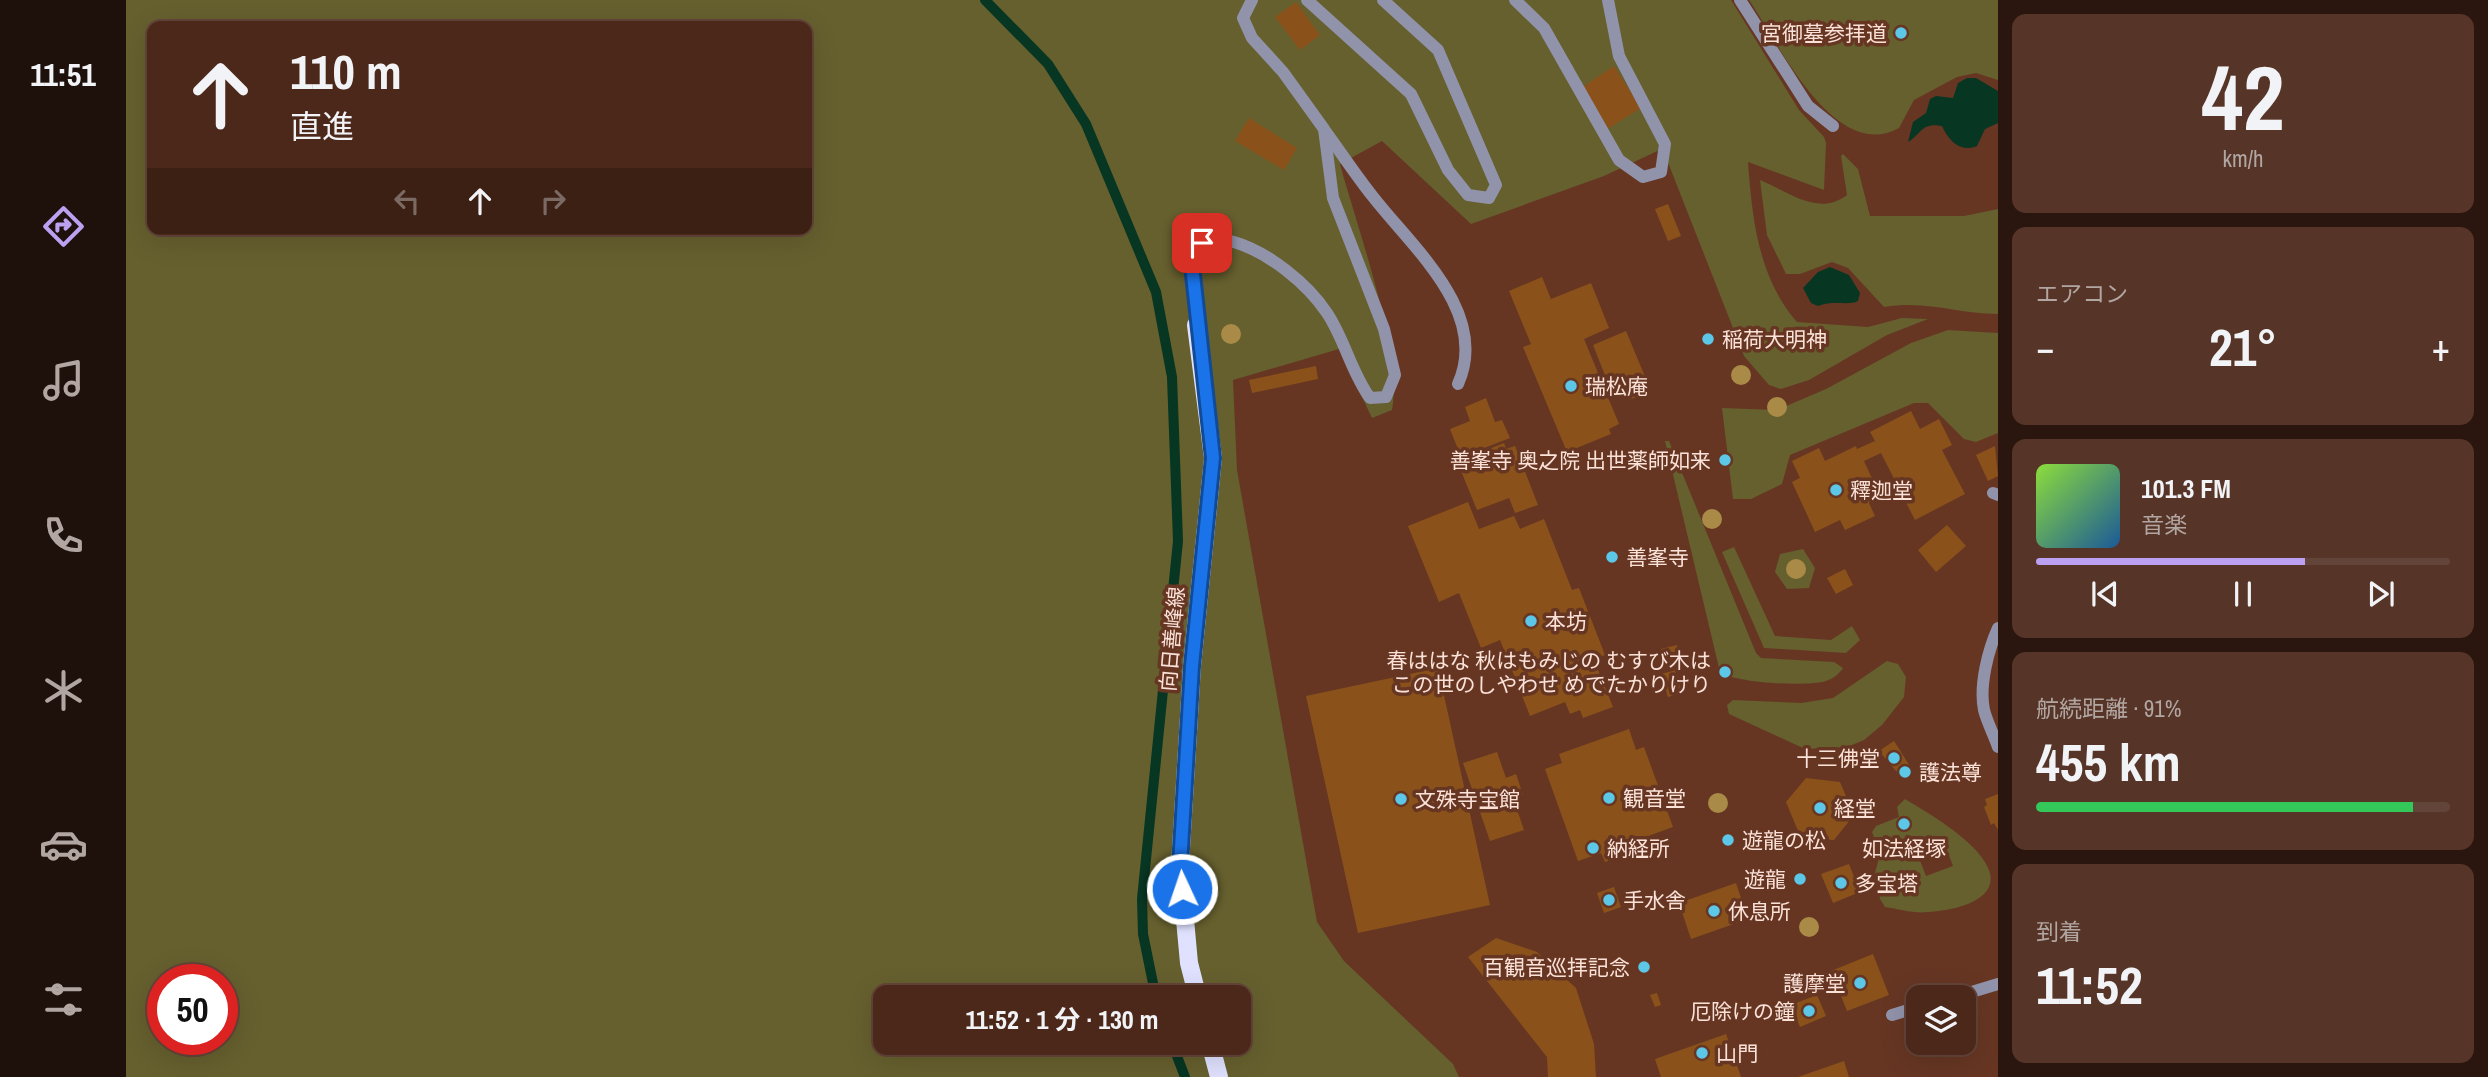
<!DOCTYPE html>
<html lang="ja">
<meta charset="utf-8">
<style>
:root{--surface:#4c281a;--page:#563427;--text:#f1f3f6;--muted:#b2a6a2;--line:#634439;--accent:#bca0f2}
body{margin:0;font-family:"Archivo Narrow","Noto Sans JP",sans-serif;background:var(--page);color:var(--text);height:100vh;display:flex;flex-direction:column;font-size:26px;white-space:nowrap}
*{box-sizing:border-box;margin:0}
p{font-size:23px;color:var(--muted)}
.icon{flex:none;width:38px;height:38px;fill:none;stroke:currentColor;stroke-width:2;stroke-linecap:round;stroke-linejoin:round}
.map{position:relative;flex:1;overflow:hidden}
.drawer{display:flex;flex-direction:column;gap:14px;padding:14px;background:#2a160e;width:490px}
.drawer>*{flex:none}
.top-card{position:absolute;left:21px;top:21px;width:665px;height:214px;border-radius:14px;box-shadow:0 7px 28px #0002,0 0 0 2px var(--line);background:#4c281a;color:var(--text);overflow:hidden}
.controls{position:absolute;left:1780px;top:985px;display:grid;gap:14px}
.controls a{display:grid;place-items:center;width:70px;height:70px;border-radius:14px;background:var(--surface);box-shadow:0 7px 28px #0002,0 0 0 2px var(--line);font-size:35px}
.speed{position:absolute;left:21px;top:964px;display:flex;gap:14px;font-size:35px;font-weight:700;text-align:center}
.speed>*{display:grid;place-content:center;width:91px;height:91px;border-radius:50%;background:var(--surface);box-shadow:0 7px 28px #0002,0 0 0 2px var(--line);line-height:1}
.speed .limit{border:10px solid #d22;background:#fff;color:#111}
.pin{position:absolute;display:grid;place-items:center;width:60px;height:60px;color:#fff;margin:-30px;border-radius:14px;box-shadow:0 4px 10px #0006}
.me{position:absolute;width:77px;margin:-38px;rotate:357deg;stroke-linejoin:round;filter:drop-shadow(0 0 5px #0008)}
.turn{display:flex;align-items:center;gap:24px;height:147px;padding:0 28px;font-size:32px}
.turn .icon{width:91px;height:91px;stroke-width:2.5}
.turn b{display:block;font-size:49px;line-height:60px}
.lanes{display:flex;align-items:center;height:66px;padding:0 28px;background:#0003;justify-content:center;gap:35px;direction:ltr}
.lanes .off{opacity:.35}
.big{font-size:52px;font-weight:700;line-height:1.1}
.drawer .card{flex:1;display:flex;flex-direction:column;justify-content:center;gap:10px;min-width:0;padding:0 24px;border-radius:14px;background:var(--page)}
.drawer .dial{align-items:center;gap:0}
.dial b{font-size:91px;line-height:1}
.song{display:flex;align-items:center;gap:21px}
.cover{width:84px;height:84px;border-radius:10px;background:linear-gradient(135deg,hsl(90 70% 55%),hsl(210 70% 35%))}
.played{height:7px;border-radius:4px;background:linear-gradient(90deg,var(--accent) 65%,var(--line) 65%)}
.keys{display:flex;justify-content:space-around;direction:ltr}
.heat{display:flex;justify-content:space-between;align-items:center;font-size:38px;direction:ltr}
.charge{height:10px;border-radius:5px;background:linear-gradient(90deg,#34c759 91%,var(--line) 0)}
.trip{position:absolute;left:747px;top:985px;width:378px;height:70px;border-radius:14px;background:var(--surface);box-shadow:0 7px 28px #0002,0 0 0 2px var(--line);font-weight:700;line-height:70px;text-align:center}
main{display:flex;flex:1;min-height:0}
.dock{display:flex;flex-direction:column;width:126px;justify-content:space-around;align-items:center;background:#1e100a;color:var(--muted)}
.dock .icon{width:49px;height:49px}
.dock .current{color:var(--accent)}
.dock b{font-size:32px;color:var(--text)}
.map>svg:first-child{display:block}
</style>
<main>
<nav class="dock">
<b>11:51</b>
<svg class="icon current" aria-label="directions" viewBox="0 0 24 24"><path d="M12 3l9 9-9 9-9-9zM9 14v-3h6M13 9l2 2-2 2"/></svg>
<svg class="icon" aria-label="music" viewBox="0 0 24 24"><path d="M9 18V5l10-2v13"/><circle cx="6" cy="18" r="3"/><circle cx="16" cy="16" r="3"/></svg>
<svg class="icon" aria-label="phone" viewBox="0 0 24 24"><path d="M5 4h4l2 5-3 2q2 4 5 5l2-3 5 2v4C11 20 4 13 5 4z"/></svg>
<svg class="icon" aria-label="climate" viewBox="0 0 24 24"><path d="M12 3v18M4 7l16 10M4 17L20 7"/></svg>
<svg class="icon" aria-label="car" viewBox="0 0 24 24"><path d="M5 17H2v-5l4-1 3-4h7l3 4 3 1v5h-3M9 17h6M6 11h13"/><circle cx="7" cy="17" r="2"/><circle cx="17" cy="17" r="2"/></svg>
<svg class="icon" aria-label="filters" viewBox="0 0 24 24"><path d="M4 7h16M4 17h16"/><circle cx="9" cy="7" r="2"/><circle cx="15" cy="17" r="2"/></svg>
</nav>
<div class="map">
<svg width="1872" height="1077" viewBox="0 0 1872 1077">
<rect width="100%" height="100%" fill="#663623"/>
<g fill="#665f2e" fill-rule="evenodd">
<path d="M0 0H1605L1673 110 1698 137 1700 143 1698 190 1622 162C1626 217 1632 278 1671 322L1742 327 1776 318 1802 319 1761 335 1683 380 1655 389 1643 385 1618 356 1541 160 1540 147 1478 176 1345 224 1256 141 1214 164C1230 223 1277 354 1266 410L1246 418 1213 349 1107 380 1111 470 1191 922 1218 961 1327 1064 1333 1077H0ZM26 26H681V229H26ZM37 980H96V1040H37ZM760 998H1113V1043H760Z"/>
<path d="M1623 0H1872V80L1850 73 1831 77 1788 100 1773 128C1709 164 1652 43 1623 0Z"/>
<path d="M1717 154 1732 169 1744 216H1838L1872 209V314C1831 314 1802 300 1758 307L1722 268 1706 262 1674 274H1660L1641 235 1634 180C1663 192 1692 217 1721 195L1715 156Z"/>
<polygon points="1822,330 1872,333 1872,433 1850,442 1838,439 1802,403 1788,403 1664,455 1656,484 1625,499 1607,499 1596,408 1651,410 1700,389 1785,343"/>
<path d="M1539 441H1543L1630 653 1635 658 1708 662 1717 668C1713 674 1707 679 1700 681 1681 687 1608 683 1594 672Z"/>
<polygon points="1608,547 1649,636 1705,640 1726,626 1734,640 1720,653 1638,648 1596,552"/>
<polygon points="1677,549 1689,568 1683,588 1661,589 1649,572 1654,554"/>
<polygon points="1761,661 1772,664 1780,677 1778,697 1756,725 1738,740 1721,747 1679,749 1603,714 1601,705 1607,700 1675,703 1707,698"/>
<path d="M1779 799C1804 814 1856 844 1864 873 1871 903 1822 911 1802 912 1788 914 1773 909 1759 907L1754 899 1749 873 1754 854 1746 832 1750 826 1773 817 1771 807ZM1818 842 1827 866 1800 876 1791 853Z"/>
</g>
<g fill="#073623">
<path d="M1841 78H1850L1872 91V123L1859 129 1851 146C1834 153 1823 141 1816 126 1796 122 1796 133 1782 142L1787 122 1800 113 1804 99 1810 96 1827 98 1832 83Z"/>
<path d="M1704 267 1723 275 1734 293 1732 301C1723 306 1707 300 1692 306L1685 303 1677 288 1692 272Z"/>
</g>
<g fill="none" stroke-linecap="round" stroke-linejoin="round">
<g stroke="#073623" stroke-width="10">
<polyline points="859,0 922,64 960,124 1030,292 1046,377 1052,541 1016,899 1017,934 1030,998"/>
<polyline points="1046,1043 1059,1077"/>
</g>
</g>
<g fill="#8a521a">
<polygon points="1170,2 1194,35 1174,50 1149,17"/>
<polygon points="1488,66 1515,108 1481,129 1455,88"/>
<polygon points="1123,118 1171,148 1158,170 1109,141"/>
<polygon points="1542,204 1555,236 1542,241 1529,209"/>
<polygon points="1416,277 1425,299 1465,283 1483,328 1458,339 1493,424 1483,429 1485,434 1441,452 1397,347 1405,344 1383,291"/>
<polygon points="1500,331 1520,379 1510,383 1515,395 1503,400 1498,388 1486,393 1467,345"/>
<polygon points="1190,366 1192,379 1126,393 1123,380"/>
<polygon points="1360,398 1369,422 1376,420 1384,438 1335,457 1324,429 1344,421 1339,407"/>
<polygon points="1785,411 1794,429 1813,419 1826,445 1816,450 1839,494 1789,520 1755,453 1738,461 1755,498 1743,503 1749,516 1719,530 1714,520 1689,532 1666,482 1674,478 1666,461 1693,448 1699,461 1730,446 1731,449 1749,441 1744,432"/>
<polygon points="1378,443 1380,449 1389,446 1412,505 1389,513 1383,498 1351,510 1333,466 1355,457 1353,453"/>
<polygon points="1869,446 1872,476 1862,481 1850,455"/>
<polygon points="1342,502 1353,529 1388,516 1394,529 1418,519 1446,590 1453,588 1479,655 1468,660 1487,707 1457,718 1454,710 1444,714 1439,702 1404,716 1374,640 1355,648 1333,593 1313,602 1282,526"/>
<polygon points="1821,525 1840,546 1810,572 1792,550"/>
<polygon points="1719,569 1727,585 1710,594 1701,578"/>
<polygon points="1551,645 1556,664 1540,668 1535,649"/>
<polygon points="1312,668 1364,905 1232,933 1180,696"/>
<polygon points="1550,670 1556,693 1542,697 1535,674"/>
<polygon points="1503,729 1510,750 1518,747 1547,827 1511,840 1515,850 1479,862 1475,853 1452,861 1419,769 1436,763 1433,754"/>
<polygon points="1768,741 1787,771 1776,778 1753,751"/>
<polygon points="1371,752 1380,778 1390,774 1397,795 1387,798 1398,830 1364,841 1337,763"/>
<polygon points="1680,778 1714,782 1728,815 1708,840 1675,838 1660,802"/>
<polygon points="1872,794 1872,830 1868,823 1865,825 1858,807 1861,805 1859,799"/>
<polygon points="1723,864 1734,892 1707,903 1695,874"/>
<polygon points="1610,883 1622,919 1565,939 1553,903"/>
<polygon points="1488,887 1495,907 1478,913 1471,893"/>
<polygon points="1370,938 1411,952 1450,988 1468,1044 1470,1077 1422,1077 1421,1057 1342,957"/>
<polygon points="1747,954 1763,995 1721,1011 1705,971"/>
<polygon points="1531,993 1535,1005 1529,1007 1524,995"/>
<polygon points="1691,995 1700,1016 1674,1027 1665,1005"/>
<polygon points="1600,1034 1615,1077 1535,1077 1529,1059"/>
<polygon points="1718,1061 1723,1077 1672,1077"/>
</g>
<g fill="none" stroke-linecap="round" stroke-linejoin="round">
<g stroke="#9193aa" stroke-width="12">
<polyline points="1181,0 1285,94 1322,170 1342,195 1363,198 1370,185 1312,50 1257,0"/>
<polyline points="1389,0 1418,28 1493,160 1517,177 1535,172 1539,144 1493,56 1482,0"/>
<polyline points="1614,0 1682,106 1707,126"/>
<path d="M1200 132C1216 154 1231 177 1248 198 1287 248 1364 313 1332 384"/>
<path d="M1070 325 1065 256 1076 243C1086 242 1099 239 1108 242 1142 252 1181 283 1201 313 1219 340 1225 372 1244 398L1260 397 1269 375 1258 329 1207 198 1198 129 1157 72 1126 38 1117 18 1126 0"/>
<polyline points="1867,493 1872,495"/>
<path d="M1872 628C1862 650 1853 686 1858 710 1861 722 1868 735 1872 747"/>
<polyline points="1826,998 1872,984"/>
<polyline points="1766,1015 1792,1007"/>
</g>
<g stroke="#dfe1fe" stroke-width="18">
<polyline points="1070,325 1087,458 1066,666 1054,865 1063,963 1072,998"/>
<polyline points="1084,1043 1093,1077"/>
</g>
</g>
<g fill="#a98b47">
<circle cx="1105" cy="334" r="10"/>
<circle cx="1615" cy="375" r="10"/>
<circle cx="1651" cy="407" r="10"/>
<circle cx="1586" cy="519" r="10"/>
<circle cx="1670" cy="569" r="10"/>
<circle cx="1592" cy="803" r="10"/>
<circle cx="1683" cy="927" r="10"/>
</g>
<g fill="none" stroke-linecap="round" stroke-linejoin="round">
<g stroke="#114b97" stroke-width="18">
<polyline id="route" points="1056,889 1054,865 1066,666 1087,458 1065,256 1076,243"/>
</g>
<use href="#route" stroke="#1a73e8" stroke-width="12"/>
</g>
<g fill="#5dc7e8" stroke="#663623" stroke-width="2.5">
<circle cx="1775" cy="33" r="7"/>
<circle cx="1582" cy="339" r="7"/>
<circle cx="1445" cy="386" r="7"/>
<circle cx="1599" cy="460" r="7"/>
<circle cx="1710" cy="490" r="7"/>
<circle cx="1486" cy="557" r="7"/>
<circle cx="1405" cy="621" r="7"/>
<circle cx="1599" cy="672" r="7"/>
<circle cx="1768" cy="758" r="7"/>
<circle cx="1779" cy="772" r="7"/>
<circle cx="1483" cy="798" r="7"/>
<circle cx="1275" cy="799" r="7"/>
<circle cx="1694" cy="808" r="7"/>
<circle cx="1778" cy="824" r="7"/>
<circle cx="1602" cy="840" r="7"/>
<circle cx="1467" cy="848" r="7"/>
<circle cx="1674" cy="879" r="7"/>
<circle cx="1715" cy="883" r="7"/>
<circle cx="1483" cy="900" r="7"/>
<circle cx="1588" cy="911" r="7"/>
<circle cx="1518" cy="967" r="7"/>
<circle cx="1734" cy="983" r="7"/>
<circle cx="1683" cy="1011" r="7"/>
<circle cx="1576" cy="1053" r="7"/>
</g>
<g text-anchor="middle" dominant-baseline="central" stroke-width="7" stroke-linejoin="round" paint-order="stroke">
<g font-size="21" fill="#fbe2d9" stroke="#663623" text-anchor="start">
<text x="1761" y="33" text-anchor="end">宮御墓参拝道</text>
<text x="1596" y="339">稲荷大明神</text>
<text x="1459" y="386">瑞松庵</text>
<text x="1585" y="460" text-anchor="end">善峯寺 奥之院 出世薬師如来</text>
<text x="1724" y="490">釋迦堂</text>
<text x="1500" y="557">善峯寺</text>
<text x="1419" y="621">本坊</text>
<text x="1585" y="660" text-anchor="end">春ははな 秋はもみじの むすび木は<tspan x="1585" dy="24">この世のしやわせ めでたかりけり</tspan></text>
<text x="1754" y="758" text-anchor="end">十三佛堂</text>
<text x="1793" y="772">護法尊</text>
<text x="1497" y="798">観音堂</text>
<text x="1289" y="799">文殊寺宝館</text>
<text x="1708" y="808">経堂</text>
<text x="1616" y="840">遊龍の松</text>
<text x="1481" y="848">納経所</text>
<text x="1778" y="848" text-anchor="middle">如法経塚</text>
<text x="1660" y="879" text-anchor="end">遊龍</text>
<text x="1729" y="883">多宝塔</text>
<text x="1497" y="900">手水舎</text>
<text x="1602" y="911">休息所</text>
<text x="1504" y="967" text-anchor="end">百観音巡拝記念</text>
<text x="1720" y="983" text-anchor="end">護摩堂</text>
<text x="1669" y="1011" text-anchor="end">厄除けの鐘</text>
<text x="1590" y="1053">山門</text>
</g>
<g font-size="21" fill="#fbe2d9" stroke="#663623">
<text transform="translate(1046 639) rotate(-85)">向日善峰線</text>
</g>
</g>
</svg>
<div class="controls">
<a><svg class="icon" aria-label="layers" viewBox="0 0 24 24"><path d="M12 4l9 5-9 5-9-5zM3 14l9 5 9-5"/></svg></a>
</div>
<div class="speed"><div class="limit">50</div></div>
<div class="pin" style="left:1076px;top:243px;background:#d93025"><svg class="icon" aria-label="arrive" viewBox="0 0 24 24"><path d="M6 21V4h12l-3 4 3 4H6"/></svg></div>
<svg class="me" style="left:1056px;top:889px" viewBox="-20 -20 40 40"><circle r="17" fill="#1a73e8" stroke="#fff" stroke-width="3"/><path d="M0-11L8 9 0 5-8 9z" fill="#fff"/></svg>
<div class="trip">11:52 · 1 分 · 130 m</div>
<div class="top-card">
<div class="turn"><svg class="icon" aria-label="ahead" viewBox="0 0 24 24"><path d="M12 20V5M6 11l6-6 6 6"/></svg><div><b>110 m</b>直進</div></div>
<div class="lanes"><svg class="icon off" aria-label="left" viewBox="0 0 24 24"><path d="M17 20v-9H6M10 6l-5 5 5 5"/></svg><svg class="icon" aria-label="ahead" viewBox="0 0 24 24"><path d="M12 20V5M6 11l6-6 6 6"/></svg><svg class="icon off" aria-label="right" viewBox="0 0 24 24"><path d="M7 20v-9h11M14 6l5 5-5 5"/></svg></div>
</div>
</div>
<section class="drawer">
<div class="card dial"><b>42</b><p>km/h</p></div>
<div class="card"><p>エアコン</p>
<div class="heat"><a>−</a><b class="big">21°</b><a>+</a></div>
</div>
<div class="card">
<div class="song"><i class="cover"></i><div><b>101.3 FM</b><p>音楽</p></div></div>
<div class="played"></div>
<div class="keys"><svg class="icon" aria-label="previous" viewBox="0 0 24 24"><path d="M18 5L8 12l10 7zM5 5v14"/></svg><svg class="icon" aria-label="pause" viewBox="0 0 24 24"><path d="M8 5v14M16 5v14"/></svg><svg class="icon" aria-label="next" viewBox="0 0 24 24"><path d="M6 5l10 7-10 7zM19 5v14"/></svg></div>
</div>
<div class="card"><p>航続距離 · 91%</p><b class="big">455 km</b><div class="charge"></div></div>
<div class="card"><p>到着</p><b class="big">11:52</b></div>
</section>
</main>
